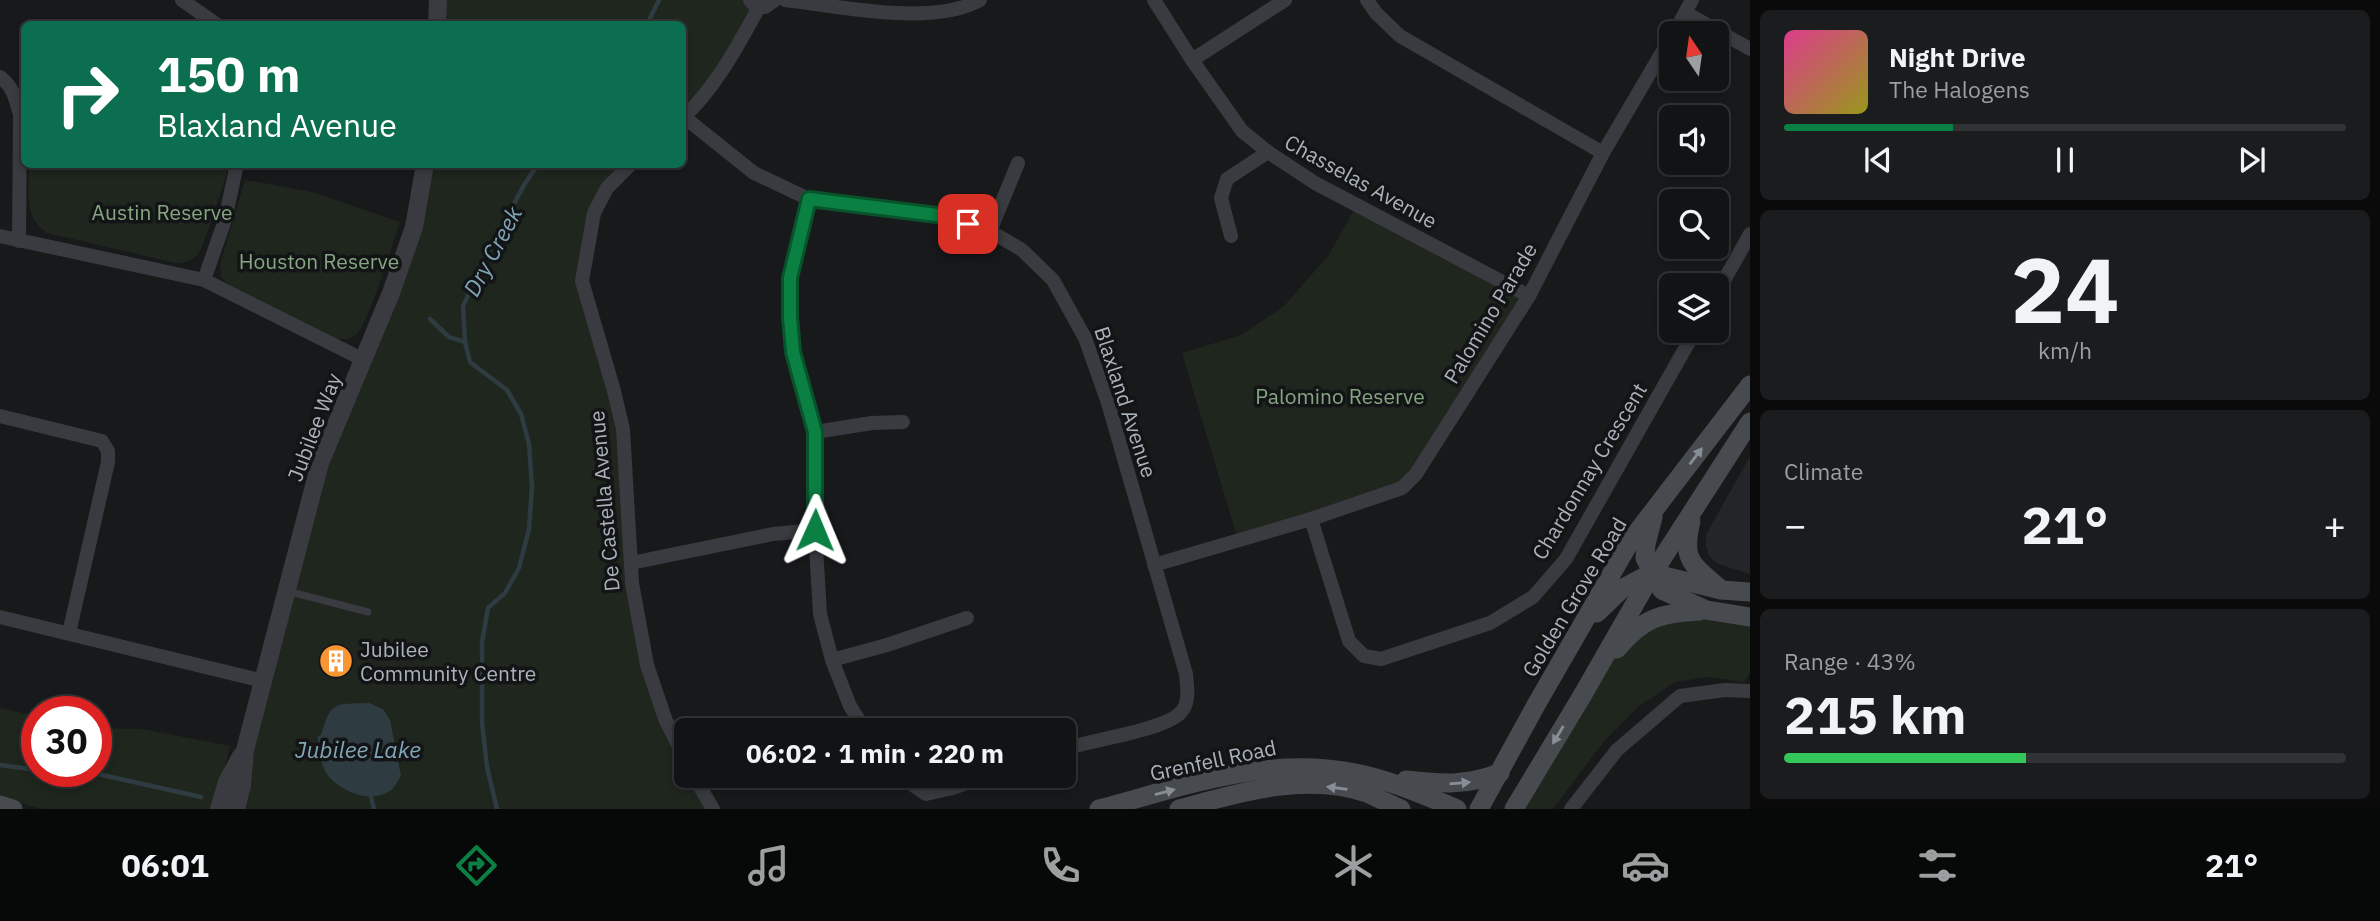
<!DOCTYPE html>
<meta charset="utf-8">
<style>
:root{--surface:#121314;--page:#1b1c1d;--text:#f1f3f6;--muted:#9c9ea0;--line:#313234;--accent:#0b8043}
body{margin:0;font-family:"IBM Plex Sans",sans-serif;background:var(--page);color:var(--text);height:100vh;display:flex;flex-direction:column;font-size:26px;white-space:nowrap}
*{box-sizing:border-box;margin:0}
p{font-size:23px;color:var(--muted)}
.icon{flex:none;width:38px;height:38px;fill:none;stroke:currentColor;stroke-width:2;stroke-linecap:round;stroke-linejoin:round}
.map{position:relative;flex:1;overflow:hidden}
.drawer{display:flex;flex-direction:column;gap:10px;padding:10px;background:#0a0a0b;width:630px}
.drawer>*{flex:none}
.banner{position:absolute;left:21px;top:21px;width:665px;height:147px;border-radius:10px;box-shadow:0 4px 10px #0003,0 0 0 2px var(--line);background:#0b6e4f;color:#fff;overflow:hidden}
.needle{width:46px;rotate:347deg}
.controls{position:absolute;left:1659px;top:21px;display:grid;gap:14px}
.controls a{display:grid;place-items:center;width:70px;height:70px;border-radius:10px;background:var(--surface);box-shadow:0 4px 10px #0003,0 0 0 2px var(--line);font-size:35px}
.speed{position:absolute;left:21px;top:696px;display:flex;gap:14px;font-size:35px;font-weight:700;text-align:center}
.speed>*{display:grid;place-content:center;width:91px;height:91px;border-radius:50%;background:var(--surface);box-shadow:0 4px 10px #0003,0 0 0 2px var(--line);line-height:1}
.speed .limit{border:10px solid #d22;background:#fff;color:#111}
.pin{position:absolute;display:grid;place-items:center;width:60px;height:60px;color:#fff;margin:-30px;border-radius:14px;box-shadow:0 4px 10px #0006}
.me{position:absolute;width:77px;margin:-38px;rotate:1deg;stroke-linejoin:round;filter:drop-shadow(0 0 5px #0008)}
.turn{display:flex;align-items:center;gap:24px;height:147px;padding:0 21px;font-size:32px}
.turn .icon{width:91px;height:91px;stroke-width:2.5}
.turn b{display:block;font-size:49px;line-height:60px}
.big{font-size:52px;font-weight:800;line-height:1.1}
.drawer .widget{flex:1;display:flex;flex-direction:column;justify-content:center;gap:10px;min-width:0;padding:0 24px;border-radius:10px;background:var(--page)}
.drawer .dial{align-items:center;gap:0}
.dial b{font-size:91px;line-height:1}
.song{display:flex;align-items:center;gap:21px}
.cover{width:84px;height:84px;border-radius:10px;background:linear-gradient(135deg,hsl(330 70% 55%),hsl(60 70% 35%))}
.played{height:7px;border-radius:4px;background:linear-gradient(90deg,var(--accent) 30%,var(--line) 30%)}
.keys{display:flex;justify-content:space-around;direction:ltr}
.heat{display:flex;justify-content:space-between;align-items:center;font-size:38px;direction:ltr}
.charge{height:10px;border-radius:5px;background:linear-gradient(90deg,#34c759 43%,var(--line) 0)}
.trip{position:absolute;left:674px;top:718px;width:402px;height:70px;border-radius:10px;background:var(--surface);box-shadow:0 4px 10px #0003,0 0 0 2px var(--line);font-weight:800;line-height:70px;text-align:center}
.dock{display:flex;height:112px;justify-content:space-around;align-items:center;background:#070808;color:var(--muted)}
.dock .icon{width:49px;height:49px}
.dock .on{color:var(--accent)}
.dock b{font-size:32px;color:var(--text)}
main{display:flex;flex:1;min-height:0}
.map>svg:first-child{display:block}
</style>
<main>
<div class="map">
<svg width="1750" height="809" viewBox="0 0 1750 809">
<rect width="100%" height="100%" fill="#18191b"/>
<polygon fill="#242528" points="1750,456 1750,574 1718,564 1709,556 1706,546 1706,535"/>
<g fill="#1e261e">
<polygon points="438,0 757,0 697,105 683,118 682,24 437,24"/>
<path d="M29 165V164L227 165 226 177 201 250C194 260 188 263 175 263L47 233C23 216 29 192 29 165Z"/>
<polygon points="425,165 632,165 607,188 582,281 616,399 639,627 686,761 686,775 693,775 713,809 235,809 320,463 364,360"/>
<path d="M245 180 312 192 400 222C393 242 368 325 356 335 350 340 343 339 335 339L231 287 221 277 220 264Z"/>
<polygon points="1357,205 1529,296 1402,488 1238,540 1182,353 1241,335 1284,306 1328,256"/>
<polygon points="1680,616 1750,627 1750,673 1744,682 1707,677 1675,682 1639,706 1605,740 1553,809 1525,809 1616,655 1630,635"/>
<polygon points="0,708 37,716 37,772 96,772 96,728 143,729 230,746 215,809 42,809 0,798"/>
</g>
<path fill="#2e3b40" d="M369 703 383 709 390 720 401 776C398 780 395 787 391 790 372 804 345 793 330 778 320 767 318 750 318 736L321 735C331 701 334 704 369 703Z"/>
<g fill="none" stroke-linecap="round" stroke-linejoin="round">
<g stroke="#2e3b40" stroke-width="4.5">
<polyline points="647,24 659,0"/>
<polyline points="430,319 449,337 465,342"/>
<polyline points="0,765 37,770"/>
<polyline points="77,772 89,772 201,797"/>
<polyline points="371,797 374,809"/>
<polyline points="497,809 487,767 482,723 482,642 488,608 505,593 519,568 529,529 532,487 529,444 521,414 507,390 470,362 465,342 463,306 488,253 524,185 538,164"/>
</g>
<polyline stroke="#393b40" stroke-width="7" points="287,591 368,612"/>
<g stroke="#393b40" stroke-width="14">
<polyline points="182,0 216,24"/>
<polyline points="750,0 755,6 765,7 775,0"/>
<path d="M785 0C838 6 933 27 980 0"/>
<polyline points="1154,0 1192,60 1242,131 1268,152 1315,183 1529,296"/>
<polyline points="1367,0 1376,13 1400,36 1603,153"/>
<polyline points="1686,13 1750,49"/>
<polyline points="1674,33 1692,0"/>
<polyline points="1192,60 1285,0"/>
<path d="M0 77C13 86 16 100 20 115L19 241"/>
<path d="M684 117 754 173 809 199 945 216 990 231 1022 250 1053 280 1085 338 1108 403 1186 674C1187 686 1190 701 1182 711 1168 730 1090 740 1064 749"/>
<path d="M682 119C716 87 737 47 759 7"/>
<polyline points="631,164 607,188 594,213 582,281 614,391 623,429 632,583 647,665 666,721 686,760"/>
<polyline points="809,199 790,278 790,317 793,352 815,432 815,530 820,614 832,660 850,706 865,730"/>
<polyline points="990,231 1018,163"/>
<polyline points="0,236 204,280 364,360"/>
<polyline points="1231,236 1221,198 1227,179 1268,152"/>
<polyline points="204,280 225,220 237,164"/>
<polyline points="1717,293 1750,234"/>
<polyline points="0,416 102,441 108,451 108,462 69,633"/>
<polyline points="815,432 872,423 903,422"/>
<polyline points="1311,519 1349,641 1364,656 1381,659 1490,623 1533,597 1566,559 1695,331"/>
<polyline points="631,563 773,534 815,530"/>
<polyline points="1154,565 1311,519 1402,488 1416,474 1529,296 1603,153 1671,37"/>
<polyline points="0,617 263,681"/>
<polyline points="832,660 887,645 967,618"/>
<polyline points="693,775 713,809"/>
<polyline points="898,775 926,794 953,788 990,775"/>
<polyline points="1571,809 1617,750 1680,696 1725,690 1750,691"/>
</g>
<g stroke="#393b40" stroke-width="18">
<polyline points="437,24 438,0"/>
<polyline points="219,809 227,782 241,756"/>
<polyline points="236,809 242,785 245,750 320,463 391,293 414,227 425,164"/>
</g>
<g stroke="#474b50" stroke-width="19">
<polyline points="1653,517 1646,544 1645,558 1662,590 1706,610 1750,617"/>
<path d="M1691 521C1682 559 1690 563 1718 587"/>
<polyline points="1652,573 1721,590 1750,592"/>
<polyline points="1597,613 1623,588 1651,573"/>
<path d="M1617 649C1643 618 1660 613 1700 611"/>
<path d="M1406 780C1442 784 1465 786 1500 773"/>
<polyline points="0,805 13,809"/>
<path d="M1099 809C1190 785 1278 751 1372 777 1402 785 1429 797 1457 809"/>
<path d="M1179 809C1238 793 1306 772 1367 793 1378 798 1390 804 1401 809"/>
<polyline points="1479,809 1536,705 1631,540 1750,385"/>
<polyline points="1514,809 1582,696 1649,579 1750,422"/>
</g>
</g>
<defs><path id="oneway-solid" d="M-6-.8H1V-3.2L6.5 0L1 3.2V.8H-6Z" transform="scale(1.75)"/></defs>
<g fill="#878e96">
<use href="#oneway-solid" transform="translate(1696 456) rotate(-53)"/>
<use href="#oneway-solid" transform="translate(1558 735) rotate(121)"/>
<use href="#oneway-solid" transform="translate(1460 783) rotate(-5)"/>
<use href="#oneway-solid" transform="translate(1337 788) rotate(-172)"/>
<use href="#oneway-solid" transform="translate(1165 792) rotate(-15)"/>
</g>
<g fill="none" stroke-linecap="round" stroke-linejoin="round">
<g stroke="#07532c" stroke-width="18">
<polyline id="route" points="815,530 815,432 793,352 790,317 790,278 809,199 945,216 968,224"/>
</g>
<use href="#route" stroke="#0b8043" stroke-width="12"/>
</g>
<defs>
<g id="building-disc" transform="scale(1.75)"><circle r="9.5" fill="#f99633" stroke="#131416"/><path d="M-4-6H4V6H1V3H-1V6H-4ZM-2.5-4.3h1.7v1.8h-1.7ZM.8-4.3h1.7v1.8H.8ZM-2.5-1h1.7V.8h-1.7ZM.8-1h1.7V.8H.8Z" fill="#fff"/></g>
</defs>
<g fill-rule="evenodd">
<use href="#building-disc" x="336" y="661"/>
</g>
<g text-anchor="middle" dominant-baseline="central" stroke-width="7" stroke-linejoin="round" paint-order="stroke">
<g font-size="21" fill="#aab2bb" stroke="#131416">
<text transform="translate(1361 181) rotate(29)">Chasselas Avenue</text>
<text transform="translate(1490 313) rotate(-59)">Palomino Parade</text>
<text transform="translate(1126 402) rotate(72)">Blaxland Avenue</text>
<text transform="translate(314 427) rotate(-69)">Jubilee Way</text>
<text transform="translate(1589 471) rotate(-59)">Chardonnay Crescent</text>
<text transform="translate(604 501) rotate(-95)">De Castella Avenue</text>
<text transform="translate(1574 597) rotate(-59)">Golden Grove Road</text>
<text transform="translate(1213 760) rotate(-12)">Grenfell Road</text>
</g>
<g font-size="21" fill="#85a681" stroke="#131416">
<text x="162" y="212">Austin Reserve</text>
<text x="319" y="261">Houston Reserve</text>
<text x="1340" y="396">Palomino Reserve</text>
</g>
<g font-size="21" fill="#aab2bb" stroke="#131416" text-anchor="start">
<text x="360" y="649">Jubilee<tspan x="360" dy="24">Community Centre</tspan></text>
</g>
<g font-size="23" font-style="italic" fill="#81a6b7" stroke="#131416">
<text transform="translate(492 251) rotate(-62)">Dry Creek</text>
<text x="358" y="749">Jubilee Lake</text>
</g>
</g>
</svg>
<div class="controls">
<a><svg class="needle" viewBox="-14 -14 28 28"><path d="M0-13l5 13h-10z" fill="#e53935"/><path d="M0 13l5-13h-10z" fill="#9c9ea0"/></svg></a>
<a><svg class="icon" aria-label="sound" viewBox="0 0 24 24"><path d="M4 9h4l5-4v14l-5-4H4zM17 9q2 3 0 6"/></svg></a>
<a><svg class="icon" aria-label="search" viewBox="0 0 24 24"><circle cx="10" cy="10" r="6"/><path d="M15 15l6 6"/></svg></a>
<a><svg class="icon" aria-label="layers" viewBox="0 0 24 24"><path d="M12 4l9 5-9 5-9-5zM3 14l9 5 9-5"/></svg></a>
</div>
<div class="speed"><div class="limit">30</div></div>
<div class="pin" style="left:968px;top:224px;background:#d93025"><svg class="icon" aria-label="arrive" viewBox="0 0 24 24"><path d="M6 21V4h12l-3 4 3 4H6"/></svg></div>
<svg class="me" style="left:815px;top:530px" viewBox="-20 -20 40 40"><path d="M0-17L14 15 0 8-14 15z" fill="#0b8043" stroke="#fff" stroke-width="4"/></svg>
<div class="trip">06:02 · 1 min · 220 m</div>
<div class="banner">
<div class="turn"><svg class="icon" aria-label="right" viewBox="0 0 24 24"><path d="M7 20v-9h11M14 6l5 5-5 5"/></svg><div><b>150 m</b>Blaxland Avenue</div></div>
</div>
</div>
<section class="drawer">
<div class="widget">
<div class="song"><i class="cover"></i><div><b>Night Drive</b><p>The Halogens</p></div></div>
<div class="played"></div>
<div class="keys"><svg class="icon" aria-label="previous" viewBox="0 0 24 24"><path d="M18 5L8 12l10 7zM5 5v14"/></svg><svg class="icon" aria-label="pause" viewBox="0 0 24 24"><path d="M8 5v14M16 5v14"/></svg><svg class="icon" aria-label="next" viewBox="0 0 24 24"><path d="M6 5l10 7-10 7zM19 5v14"/></svg></div>
</div>
<div class="widget dial"><b>24</b><p>km/h</p></div>
<div class="widget"><p>Climate</p>
<div class="heat"><a>−</a><b class="big">21°</b><a>+</a></div>
</div>
<div class="widget"><p>Range · 43%</p><b class="big">215 km</b><div class="charge"></div></div>
</section>
</main>
<nav class="dock">
<b>06:01</b>
<svg class="icon on" aria-label="directions" viewBox="0 0 24 24"><path d="M12 3l9 9-9 9-9-9zM9 14v-3h6M13 9l2 2-2 2"/></svg>
<svg class="icon" aria-label="music" viewBox="0 0 24 24"><path d="M9 18V5l10-2v13"/><circle cx="6" cy="18" r="3"/><circle cx="16" cy="16" r="3"/></svg>
<svg class="icon" aria-label="phone" viewBox="0 0 24 24"><path d="M5 4h4l2 5-3 2q2 4 5 5l2-3 5 2v4C11 20 4 13 5 4z"/></svg>
<svg class="icon" aria-label="climate" viewBox="0 0 24 24"><path d="M12 3v18M4 7l16 10M4 17L20 7"/></svg>
<svg class="icon" aria-label="car" viewBox="0 0 24 24"><path d="M5 17H2v-5l4-1 3-4h7l3 4 3 1v5h-3M9 17h6M6 11h13"/><circle cx="7" cy="17" r="2"/><circle cx="17" cy="17" r="2"/></svg>
<svg class="icon" aria-label="filters" viewBox="0 0 24 24"><path d="M4 7h16M4 17h16"/><circle cx="9" cy="7" r="2"/><circle cx="15" cy="17" r="2"/></svg>
<b>21°</b>
</nav>
